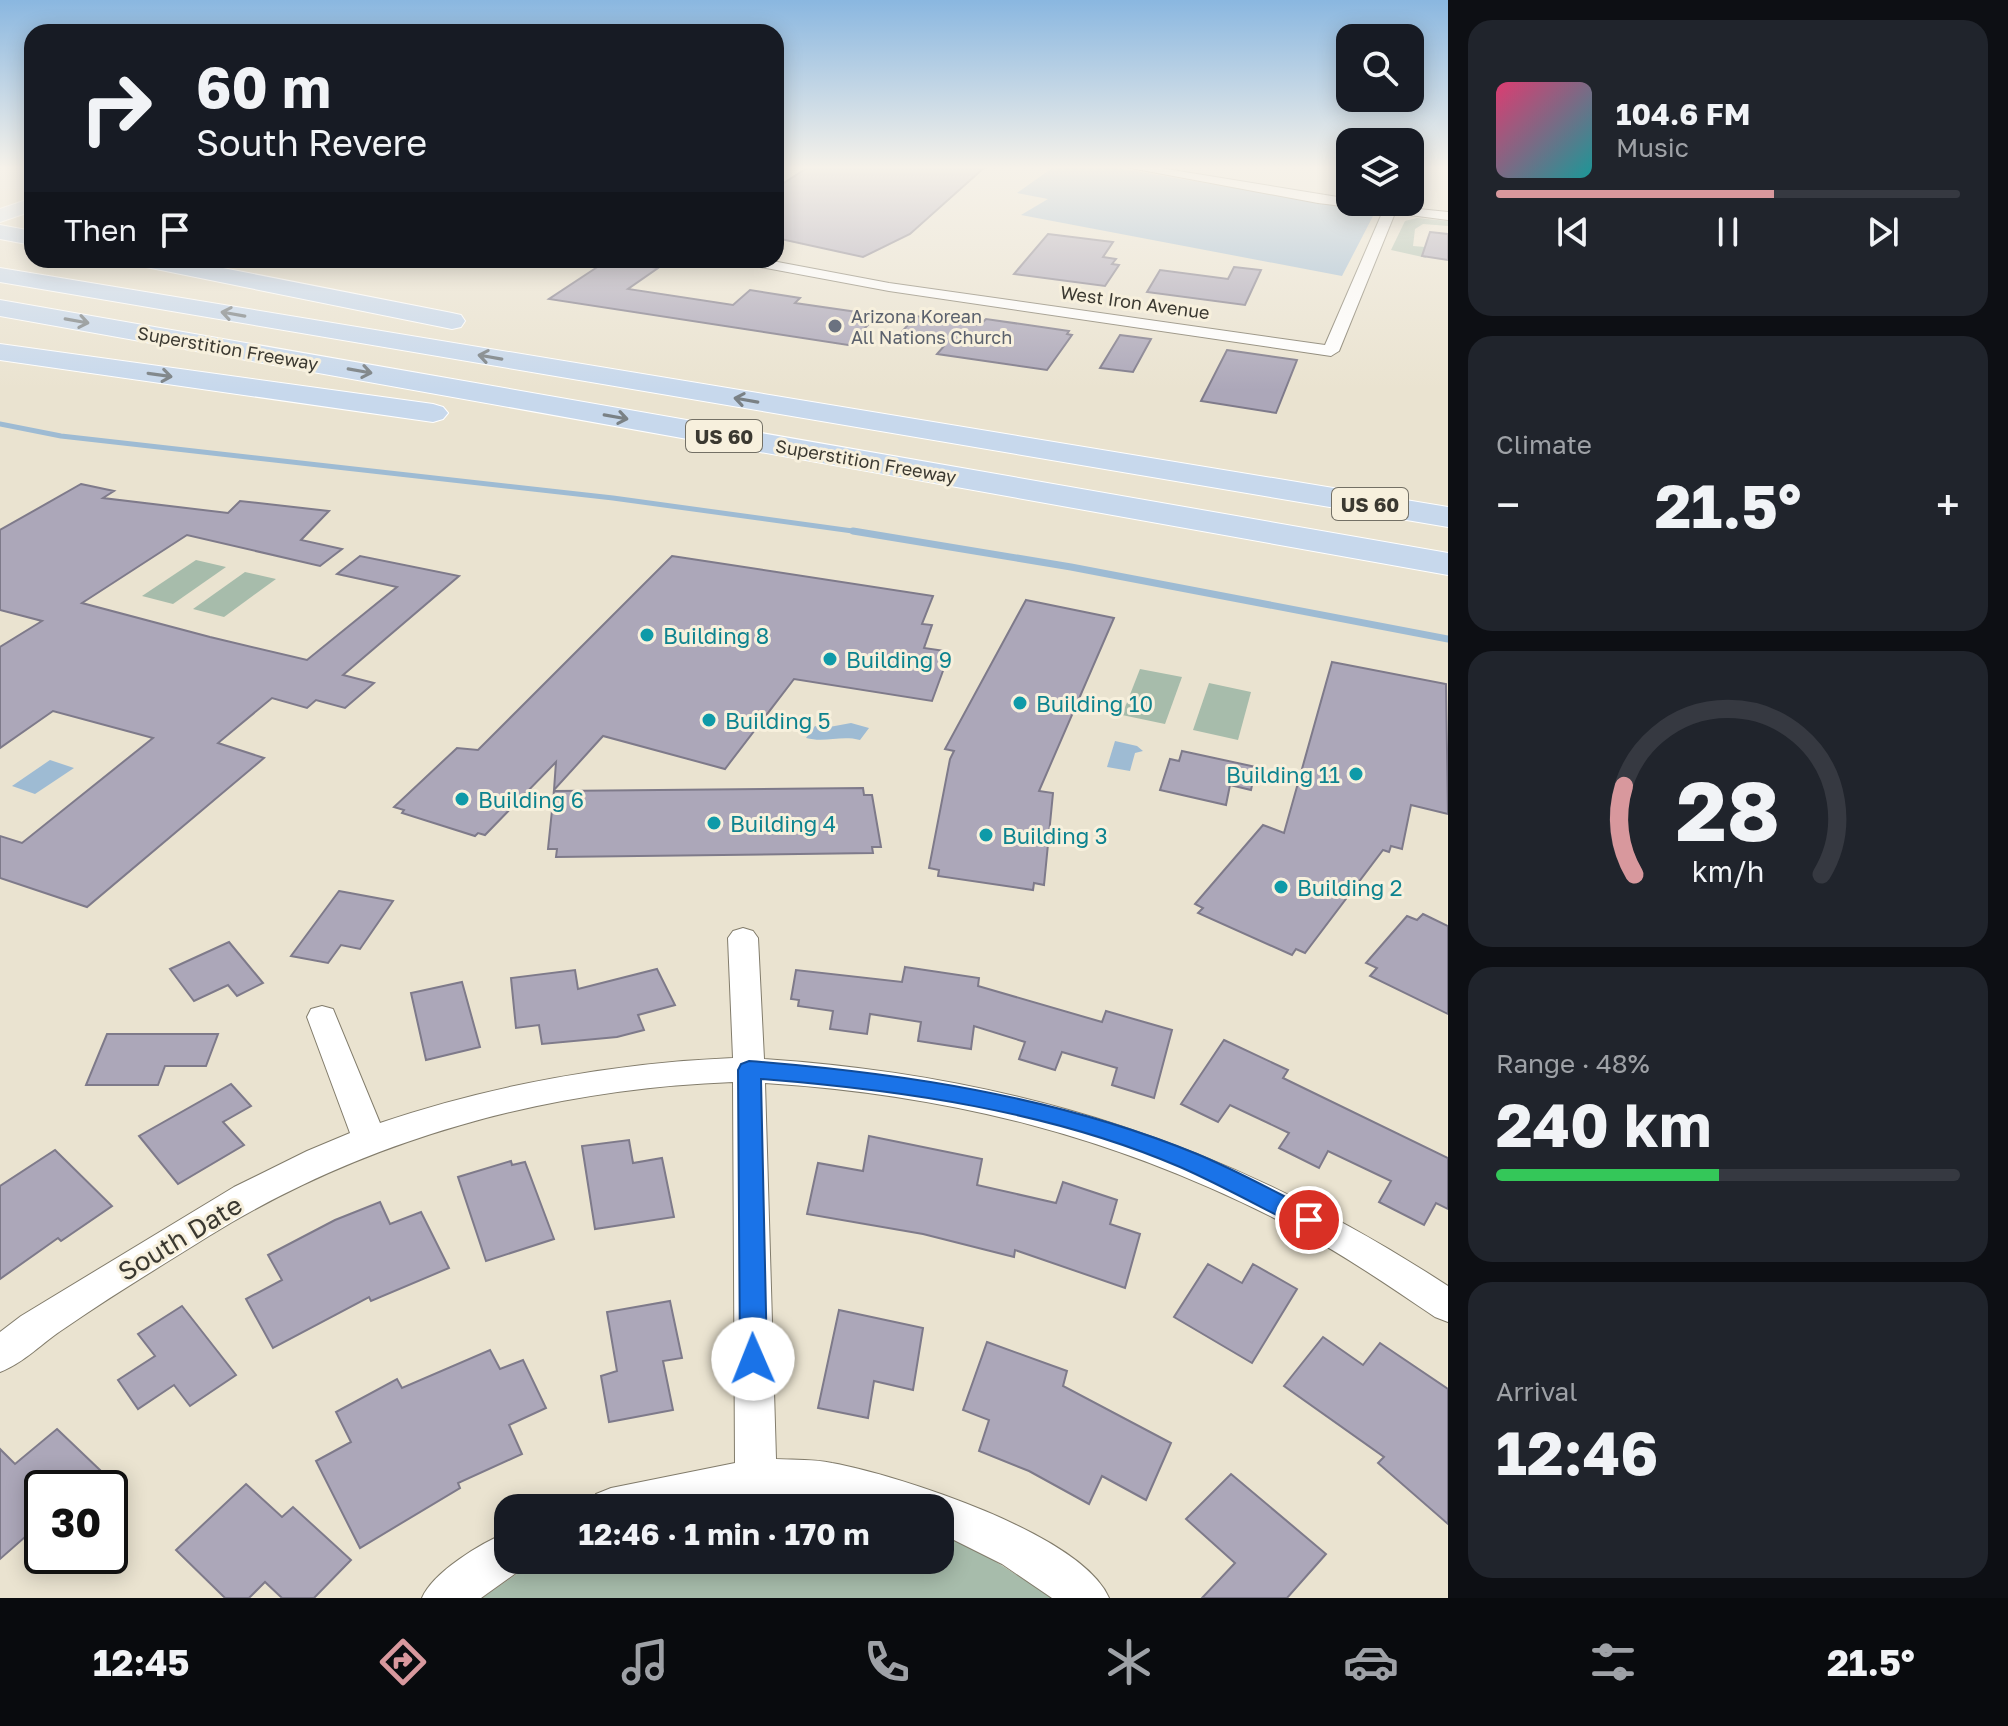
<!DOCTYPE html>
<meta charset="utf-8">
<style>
:root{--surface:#171b24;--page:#20242c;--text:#f1f3f6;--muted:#9ea1a6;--line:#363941;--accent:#d8989d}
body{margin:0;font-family:"Golos Text",sans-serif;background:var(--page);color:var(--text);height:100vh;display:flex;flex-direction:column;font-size:30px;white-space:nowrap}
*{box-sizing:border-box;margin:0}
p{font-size:26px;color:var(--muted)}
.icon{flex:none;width:44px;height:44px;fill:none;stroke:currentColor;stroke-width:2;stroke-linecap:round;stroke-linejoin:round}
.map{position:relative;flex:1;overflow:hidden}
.sheet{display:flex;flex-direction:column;gap:20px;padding:20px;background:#0d0f14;width:560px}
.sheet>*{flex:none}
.guide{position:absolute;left:24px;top:24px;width:760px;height:244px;border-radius:24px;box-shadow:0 4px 20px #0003;background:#171b24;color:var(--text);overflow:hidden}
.buttons{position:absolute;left:1336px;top:24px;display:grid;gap:16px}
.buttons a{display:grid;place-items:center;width:88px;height:88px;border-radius:16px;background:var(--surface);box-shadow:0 4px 20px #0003;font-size:40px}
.speed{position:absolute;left:24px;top:1470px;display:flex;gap:16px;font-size:40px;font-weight:700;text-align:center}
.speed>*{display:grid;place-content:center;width:104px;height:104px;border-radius:50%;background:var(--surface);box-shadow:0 4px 20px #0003;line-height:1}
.speed .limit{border:4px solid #111;border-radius:12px;background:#fff;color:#111}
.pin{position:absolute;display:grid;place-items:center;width:68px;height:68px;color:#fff;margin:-34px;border:4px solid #fff;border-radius:50%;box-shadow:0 2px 8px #0007}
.me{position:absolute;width:88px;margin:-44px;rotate:359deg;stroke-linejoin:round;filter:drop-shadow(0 0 6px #0008)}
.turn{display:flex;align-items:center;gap:28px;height:168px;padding:0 40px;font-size:36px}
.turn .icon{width:104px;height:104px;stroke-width:2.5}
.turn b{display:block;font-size:56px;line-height:68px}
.then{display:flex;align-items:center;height:76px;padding:0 40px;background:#0003;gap:16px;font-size:30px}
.big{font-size:60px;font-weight:700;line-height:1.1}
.sheet .widget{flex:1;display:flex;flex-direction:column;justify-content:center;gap:12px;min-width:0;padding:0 28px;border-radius:24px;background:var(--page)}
.sheet .dial{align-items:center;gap:0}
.dial svg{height:208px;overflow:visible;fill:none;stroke:var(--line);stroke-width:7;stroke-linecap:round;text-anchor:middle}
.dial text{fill:var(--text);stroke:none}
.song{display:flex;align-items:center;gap:24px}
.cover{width:96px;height:96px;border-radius:12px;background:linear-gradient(135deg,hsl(340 70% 55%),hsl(180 70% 35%))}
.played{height:8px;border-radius:4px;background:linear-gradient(90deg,var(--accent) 60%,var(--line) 60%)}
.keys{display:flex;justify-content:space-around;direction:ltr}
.heat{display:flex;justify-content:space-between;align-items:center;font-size:44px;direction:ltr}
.charge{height:12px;border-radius:6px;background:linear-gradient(90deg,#34c759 48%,var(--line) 0)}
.trip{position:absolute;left:494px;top:1494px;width:460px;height:80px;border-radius:24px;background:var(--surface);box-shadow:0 4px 20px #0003;font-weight:700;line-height:80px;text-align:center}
.tab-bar{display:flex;height:128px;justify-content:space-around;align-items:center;background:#090b0e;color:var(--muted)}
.tab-bar .icon{width:56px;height:56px}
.tab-bar .on{color:var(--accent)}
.tab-bar b{font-size:36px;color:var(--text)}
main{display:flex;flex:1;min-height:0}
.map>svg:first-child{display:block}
</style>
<main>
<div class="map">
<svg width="1448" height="1598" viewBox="0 0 1448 1598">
<rect width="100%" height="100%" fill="#eae3d0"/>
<g fill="#a7bcab">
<polygon points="1417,218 1448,221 1448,226 1423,224 1415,229 1413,246 1425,247 1423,255 1427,258 1391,250 1405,221"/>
<polygon points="196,560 226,567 173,604 142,596"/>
<polygon points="245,572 276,579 224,617 193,609"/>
<polygon points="1140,669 1182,677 1165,724 1122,715"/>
<polygon points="1209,683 1251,692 1238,740 1193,730"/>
<polygon points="757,1499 828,1503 849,1508 709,1508"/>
<polygon points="940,1535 971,1546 1053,1598 482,1598 521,1571 545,1560 940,1560"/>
</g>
<g fill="#9ebbd3">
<polygon points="1055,166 1105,166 1364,210 1373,216 1342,276 1021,215 1048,199 1017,193"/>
<path d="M851 723 869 728 860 740C841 735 825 743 806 738L815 726 824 728Z"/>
<polygon points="1115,741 1137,746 1143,751 1135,753 1130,771 1107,767"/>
<polygon points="50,760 74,768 35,794 12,786"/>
</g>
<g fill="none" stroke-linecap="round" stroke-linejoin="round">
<polyline stroke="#9ebbd3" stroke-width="5" points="0,424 61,436 613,498 867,533"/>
<polyline stroke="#9ebbd3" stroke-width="7" points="853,531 1071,567 1448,639"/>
</g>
<g fill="#aca7b9" stroke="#7e7a8a" stroke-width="2">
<polygon points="810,166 986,166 910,234 863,257 776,238 776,188"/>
<polygon points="1430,232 1448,234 1448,260 1422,256"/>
<polygon points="1048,234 1113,242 1103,257 1116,259 1112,264 1119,265 1105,286 1014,274"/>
<polygon points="608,260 658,268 628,289 733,305 750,290 800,298 795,303 878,315 848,345 549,299"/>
<polygon points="1234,267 1261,270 1245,305 1147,292 1160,270 1228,279"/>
<polygon points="916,316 980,325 986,319 1069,331 1067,334 1072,335 1047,370 937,354 945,345 897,337"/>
<polygon points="1120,335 1151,339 1133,372 1100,368"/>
<polygon points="1227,350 1297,360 1276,413 1201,401"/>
<polygon points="81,484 114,491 103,498 228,513 240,501 329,511 301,540 342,549 320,566 187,535 82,603 210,637 307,660 397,587 337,574 360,556 459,576 343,675 374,683 345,708 316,700 307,708 272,698 218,743 264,758 87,907 0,878 0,836 22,843 153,738 53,711 0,748 0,647 42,621 0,610 0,530"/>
<polygon points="672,556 933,596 922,624 932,625 924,648 945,651 943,656 948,657 932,701 794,679 725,769 603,736 554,790 556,762 485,835 478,833 475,836 402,813 404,810 394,807 457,748 478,750"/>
<polygon points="1026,600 1114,618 1039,791 1053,793 1044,885 1034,883 1033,890 938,876 939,870 929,868 950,759 954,751 945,749"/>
<polygon points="1332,662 1446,684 1448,814 1411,805 1402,849 1391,846 1389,852 1383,850 1305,953 1296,949 1292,955 1198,913 1203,908 1195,904 1263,825 1284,833"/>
<polygon points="1182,751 1256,767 1251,790 1230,785 1226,805 1160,790 1170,759 1179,761"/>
<polygon points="863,788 864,795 872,795 881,847 872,847 873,853 556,857 557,849 548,849 554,791"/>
<polygon points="339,891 393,901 360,949 341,945 328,963 291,956"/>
<polygon points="1423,914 1448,926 1448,1014 1370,976 1377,968 1366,963 1407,916 1417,920"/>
<polygon points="229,942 263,983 237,996 228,985 194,1001 170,969"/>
<polygon points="905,967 979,978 978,986 1102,1022 1106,1011 1172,1030 1154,1098 1112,1085 1117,1068 1062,1052 1055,1070 1019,1059 1025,1042 974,1026 971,1049 918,1041 921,1022 870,1014 867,1034 830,1029 833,1011 798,1006 799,1000 791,999 796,970 902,982"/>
<polygon points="657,969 675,1005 638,1015 644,1030 617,1037 542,1044 539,1025 516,1028 511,978 575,970 578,989"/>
<polygon points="462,982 480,1047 426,1060 411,993"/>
<polygon points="107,1034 218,1034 206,1066 165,1066 158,1085 86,1085"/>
<polygon points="1224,1040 1288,1070 1283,1078 1448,1158 1448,1209 1436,1203 1424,1225 1379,1202 1391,1181 1328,1151 1319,1168 1279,1148 1289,1133 1230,1105 1218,1122 1181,1104"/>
<polygon points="231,1084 251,1106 223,1122 244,1145 178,1184 139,1136"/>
<polygon points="869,1136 982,1159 977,1185 1056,1203 1063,1182 1117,1200 1110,1224 1140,1234 1125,1288 1015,1250 1014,1257 923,1234 807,1214 818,1163 863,1171"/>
<polygon points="629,1140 633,1163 662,1158 674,1217 595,1229 582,1146"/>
<polygon points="55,1150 112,1206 61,1241 58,1238 0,1279 0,1186"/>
<polygon points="511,1161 512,1165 525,1162 554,1239 486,1261 458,1177"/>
<polygon points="380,1202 390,1224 421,1212 449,1268 371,1301 369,1297 273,1348 246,1299 282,1280 268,1255 335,1220"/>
<polygon points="1208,1264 1242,1283 1253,1264 1297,1289 1252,1363 1174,1317"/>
<polygon points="670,1301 682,1358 663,1361 673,1410 609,1422 601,1376 617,1371 607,1312"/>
<polygon points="182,1306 236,1375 190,1406 174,1385 138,1409 118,1380 155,1356 138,1334"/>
<polygon points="839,1310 923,1328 913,1390 874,1381 868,1418 818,1408"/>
<polygon points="1323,1337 1363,1365 1380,1343 1448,1389 1448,1524 1378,1463 1384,1457 1284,1386"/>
<polygon points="987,1342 1067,1371 1063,1386 1171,1443 1146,1500 1102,1476 1089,1504 1029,1471 979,1451 989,1420 963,1410"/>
<polygon points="490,1350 500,1369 523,1360 546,1408 509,1425 522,1454 458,1483 460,1488 360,1548 316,1461 351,1442 336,1412 397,1379 402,1388"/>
<polygon points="57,1429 101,1471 81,1488 42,1488 42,1522 0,1559 0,1449 15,1464"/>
<polygon points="1231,1474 1326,1554 1287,1598 1202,1598 1235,1563 1186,1519"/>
<polygon points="246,1484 282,1517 293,1507 351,1560 314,1598 282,1598 265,1582 249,1598 225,1598 176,1550"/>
</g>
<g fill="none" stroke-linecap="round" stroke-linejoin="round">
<g stroke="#827c6b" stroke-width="2">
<g id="minor">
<polygon points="1120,166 1148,166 1350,199 1350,202 1448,212 1448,220 1395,213 1339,351 1331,356 889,291 744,264 737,260 767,260 889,283 1325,345 1383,211 1318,203"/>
<path d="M743 928 753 931 758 938 764 1059C1020 1076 1234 1146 1448 1286V1322L1435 1317C1383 1282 1331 1246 1274 1218 1109 1135 950 1095 765 1083L776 1459C794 1460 814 1459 832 1463 898 1475 1082 1534 1109 1598H1052L1002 1564 940 1533V1508H853L830 1502 756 1498 707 1508H590L596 1494 611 1488 735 1463 733 1082C547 1089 366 1139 209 1236 161 1266 111 1296 65 1328 43 1342 24 1363 0 1372V1332L21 1316 234 1187 307 1151 350 1133 307 1017 311 1009 322 1006 333 1009 380 1123C491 1085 615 1063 733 1058L728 938 733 931Z"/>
<path d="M508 1532V1560H526L523 1568 481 1598H422C433 1572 481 1543 508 1532Z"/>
</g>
</g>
<g stroke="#fff" stroke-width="2">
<polygon id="primary" points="32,198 32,211 0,222 0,209"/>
</g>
<g stroke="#fff" stroke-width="2">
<g id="motorway">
<polygon points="0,225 32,231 32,245 0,239"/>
<polygon points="134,260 182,260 452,313 461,315 465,321 461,327 452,329 146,267 138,265"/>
<polygon points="0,268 1448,507 1448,527 0,282"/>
<polygon points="0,300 1448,553 1448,575 0,316"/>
<polygon points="0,344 433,404 443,407 448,413 443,419 433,422 0,360"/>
</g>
</g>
<use href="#minor" fill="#fff" fill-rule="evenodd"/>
<use href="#primary" fill="#dde8f4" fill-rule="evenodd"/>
<use href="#motorway" fill="#c7d8ec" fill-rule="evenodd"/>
</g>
<defs><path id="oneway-shaft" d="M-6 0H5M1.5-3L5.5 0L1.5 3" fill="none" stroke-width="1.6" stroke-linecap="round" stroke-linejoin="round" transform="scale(2)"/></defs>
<g stroke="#7a8185">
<use href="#oneway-shaft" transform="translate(233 314) rotate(-170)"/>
<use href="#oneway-shaft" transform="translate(77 321) rotate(10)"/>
<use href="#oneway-shaft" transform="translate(490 357) rotate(-170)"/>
<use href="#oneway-shaft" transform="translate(360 371) rotate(10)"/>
<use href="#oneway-shaft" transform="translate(160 375) rotate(8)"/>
<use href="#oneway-shaft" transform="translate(746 400) rotate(-170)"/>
<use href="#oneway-shaft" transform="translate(616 417) rotate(10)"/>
</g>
<linearGradient id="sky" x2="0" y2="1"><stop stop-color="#8ab7e0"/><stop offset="0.43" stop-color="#f6f2ea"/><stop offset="1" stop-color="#f6f2ea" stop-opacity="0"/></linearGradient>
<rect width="1448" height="390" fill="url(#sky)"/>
<path fill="#1a73e8" stroke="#114b97" stroke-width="2" d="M749 1061C901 1073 1055 1096 1197 1154 1238 1171 1277 1193 1317 1213L1321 1220 1317 1227 1309 1230 1300 1227C1260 1207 1221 1185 1180 1167 1050 1111 901 1090 761 1079L767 1359 763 1367 753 1371 744 1367 740 1359 738 1070 741 1064Z"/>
<circle fill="#6b7280" stroke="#f7f0dd" stroke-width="3" cx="835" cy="326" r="8"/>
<g fill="#0f9aa8" stroke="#f7f0dd" stroke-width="3">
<circle cx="647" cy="635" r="8"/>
<circle cx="830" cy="659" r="8"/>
<circle cx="1020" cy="703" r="8"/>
<circle cx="709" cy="720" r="8"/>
<circle cx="1356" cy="774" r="8"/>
<circle cx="462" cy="799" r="8"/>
<circle cx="714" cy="823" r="8"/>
<circle cx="986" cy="835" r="8"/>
<circle cx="1281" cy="887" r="8"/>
</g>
<g text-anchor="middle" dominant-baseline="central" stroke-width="6" stroke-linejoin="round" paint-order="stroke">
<g font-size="18" fill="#3b3931" stroke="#f7f0dd">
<text transform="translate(1135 302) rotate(8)">West Iron Avenue</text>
<text transform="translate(228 348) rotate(10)">Superstition Freeway</text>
<text transform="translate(866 461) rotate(10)">Superstition Freeway</text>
</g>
<g font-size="18" fill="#5b616d" stroke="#f7f0dd" text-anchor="start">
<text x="851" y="316">Arizona Korean<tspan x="851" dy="21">All Nations Church</tspan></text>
</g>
<g fill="#f7f0dd" stroke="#737065" stroke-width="2">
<rect x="686" y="420" width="76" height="32" rx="6"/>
<rect x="1332" y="488" width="76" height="32" rx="6"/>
</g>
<g font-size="20" font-weight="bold" fill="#3b3931">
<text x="724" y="436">US 60</text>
<text x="1370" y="504">US 60</text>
</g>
<g font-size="22" fill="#0d838f" stroke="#f7f0dd" text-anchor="start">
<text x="663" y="635">Building 8</text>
<text x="846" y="659">Building 9</text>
<text x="1036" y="703">Building 10</text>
<text x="725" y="720">Building 5</text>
<text x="1340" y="774" text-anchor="end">Building 11</text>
<text x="478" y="799">Building 6</text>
<text x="730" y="823">Building 4</text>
<text x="1002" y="835">Building 3</text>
<text x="1297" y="887">Building 2</text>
</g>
<g font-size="26" fill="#3b3931" stroke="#f7f0dd">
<text transform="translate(180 1238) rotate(-31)">South Date</text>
</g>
</g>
</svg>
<div class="buttons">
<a><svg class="icon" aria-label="search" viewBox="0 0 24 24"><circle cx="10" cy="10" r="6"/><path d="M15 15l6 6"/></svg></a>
<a><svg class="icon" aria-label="layers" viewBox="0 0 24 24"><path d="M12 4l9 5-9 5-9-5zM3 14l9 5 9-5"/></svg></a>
</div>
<div class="speed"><div class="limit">30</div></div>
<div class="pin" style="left:1309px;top:1220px;background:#d93025"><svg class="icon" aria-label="arrive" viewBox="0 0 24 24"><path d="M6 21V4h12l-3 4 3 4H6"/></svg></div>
<svg class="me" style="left:753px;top:1359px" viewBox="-20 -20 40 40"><circle r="19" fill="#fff"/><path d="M0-13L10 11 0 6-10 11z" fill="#1a73e8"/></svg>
<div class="trip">12:46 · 1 min · 170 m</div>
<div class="guide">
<div class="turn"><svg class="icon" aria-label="right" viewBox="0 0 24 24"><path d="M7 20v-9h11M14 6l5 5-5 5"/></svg><div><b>60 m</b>South Revere</div></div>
<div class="then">Then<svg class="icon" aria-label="arrive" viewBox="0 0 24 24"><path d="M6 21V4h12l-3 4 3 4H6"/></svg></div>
</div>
</div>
<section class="sheet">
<div class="widget">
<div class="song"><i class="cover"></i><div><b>104.6 FM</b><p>Music</p></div></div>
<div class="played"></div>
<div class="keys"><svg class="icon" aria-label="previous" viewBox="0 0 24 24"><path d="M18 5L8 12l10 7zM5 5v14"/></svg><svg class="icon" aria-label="pause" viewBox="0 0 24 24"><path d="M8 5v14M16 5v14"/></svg><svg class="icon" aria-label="next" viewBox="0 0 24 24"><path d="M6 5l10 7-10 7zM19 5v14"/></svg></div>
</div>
<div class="widget"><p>Climate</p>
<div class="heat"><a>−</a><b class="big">21.5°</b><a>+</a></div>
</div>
<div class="widget dial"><svg viewBox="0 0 100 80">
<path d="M14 69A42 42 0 1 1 86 69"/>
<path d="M14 69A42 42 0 0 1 10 35" stroke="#d8989d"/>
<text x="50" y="56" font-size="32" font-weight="700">28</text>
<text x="50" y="72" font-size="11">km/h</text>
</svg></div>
<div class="widget"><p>Range · 48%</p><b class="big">240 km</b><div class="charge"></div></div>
<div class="widget"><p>Arrival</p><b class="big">12:46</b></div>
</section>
</main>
<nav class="tab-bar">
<b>12:45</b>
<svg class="icon on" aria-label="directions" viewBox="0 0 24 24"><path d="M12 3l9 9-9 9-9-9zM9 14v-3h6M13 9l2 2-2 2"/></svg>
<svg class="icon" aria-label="music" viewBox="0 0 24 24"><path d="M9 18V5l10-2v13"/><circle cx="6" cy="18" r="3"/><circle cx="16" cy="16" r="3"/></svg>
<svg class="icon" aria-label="phone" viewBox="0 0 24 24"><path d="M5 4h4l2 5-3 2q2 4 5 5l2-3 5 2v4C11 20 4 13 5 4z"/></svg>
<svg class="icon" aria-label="climate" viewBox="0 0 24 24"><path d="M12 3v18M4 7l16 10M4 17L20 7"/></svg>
<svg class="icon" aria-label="car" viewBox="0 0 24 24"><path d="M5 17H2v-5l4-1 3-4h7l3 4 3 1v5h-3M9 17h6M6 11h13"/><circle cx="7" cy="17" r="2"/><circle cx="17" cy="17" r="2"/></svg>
<svg class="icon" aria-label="filters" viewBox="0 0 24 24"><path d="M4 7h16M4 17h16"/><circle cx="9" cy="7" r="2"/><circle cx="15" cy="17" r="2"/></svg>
<b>21.5°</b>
</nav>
